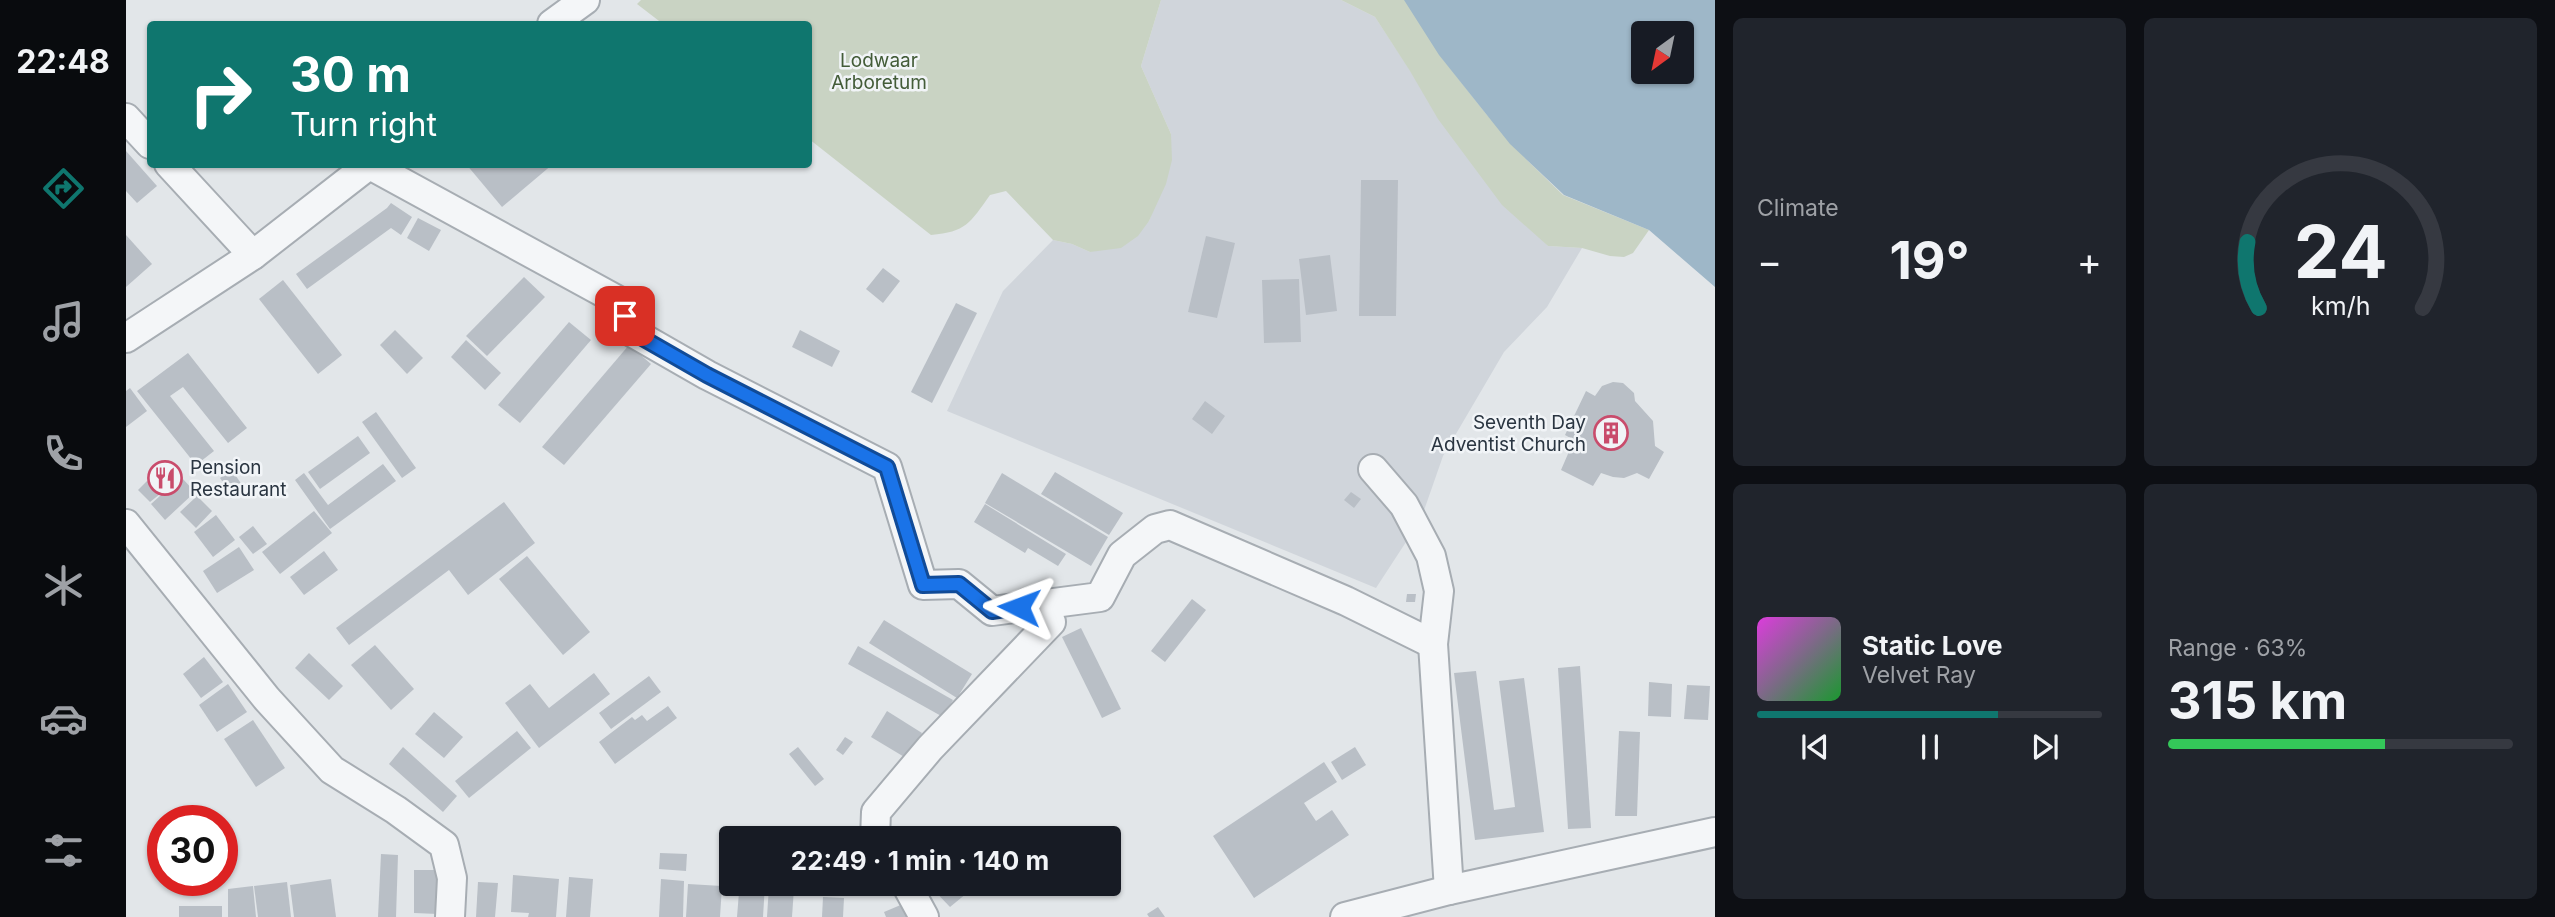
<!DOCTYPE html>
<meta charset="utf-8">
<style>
:root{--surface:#171b24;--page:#20242c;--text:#f1f3f6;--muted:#9ea1a6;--line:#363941;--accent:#0f766e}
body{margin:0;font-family:Inter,sans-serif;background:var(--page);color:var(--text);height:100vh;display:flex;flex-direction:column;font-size:26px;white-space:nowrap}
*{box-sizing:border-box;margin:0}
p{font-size:23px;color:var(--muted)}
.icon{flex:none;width:38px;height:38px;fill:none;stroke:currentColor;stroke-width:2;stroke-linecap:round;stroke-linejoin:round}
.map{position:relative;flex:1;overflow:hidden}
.details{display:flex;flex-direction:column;gap:18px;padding:18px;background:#0d0f14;width:840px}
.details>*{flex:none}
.hud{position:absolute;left:21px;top:21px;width:665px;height:147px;border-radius:7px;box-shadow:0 2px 5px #0004;background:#0f766e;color:#fff;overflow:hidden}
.needle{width:46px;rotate:213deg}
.controls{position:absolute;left:1505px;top:21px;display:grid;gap:14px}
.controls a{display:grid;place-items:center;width:63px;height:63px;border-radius:7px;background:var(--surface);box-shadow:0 2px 5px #0004;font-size:35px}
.speed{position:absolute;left:21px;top:805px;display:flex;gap:14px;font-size:35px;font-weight:700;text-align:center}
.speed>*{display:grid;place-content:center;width:91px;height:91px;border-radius:50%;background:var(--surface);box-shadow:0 2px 5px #0004;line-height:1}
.speed .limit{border:10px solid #d22;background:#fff;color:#111}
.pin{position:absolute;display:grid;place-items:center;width:60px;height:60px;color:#fff;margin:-30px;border-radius:14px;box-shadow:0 4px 10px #0006}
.me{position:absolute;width:77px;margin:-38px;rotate:273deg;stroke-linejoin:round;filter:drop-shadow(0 0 5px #0008)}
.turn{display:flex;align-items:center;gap:24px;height:147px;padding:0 28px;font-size:32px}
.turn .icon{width:91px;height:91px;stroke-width:2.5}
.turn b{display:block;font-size:49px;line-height:60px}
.big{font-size:52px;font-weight:700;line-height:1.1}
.details .tile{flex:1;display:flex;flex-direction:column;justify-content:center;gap:10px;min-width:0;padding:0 24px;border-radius:10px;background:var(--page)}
.details .dial{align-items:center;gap:0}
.dial svg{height:182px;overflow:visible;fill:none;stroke:var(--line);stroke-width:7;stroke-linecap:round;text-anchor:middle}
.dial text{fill:var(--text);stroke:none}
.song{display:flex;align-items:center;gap:21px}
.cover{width:84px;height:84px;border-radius:10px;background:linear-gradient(135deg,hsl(300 70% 55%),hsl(130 70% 35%))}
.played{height:7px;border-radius:4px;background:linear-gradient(90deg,var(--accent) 70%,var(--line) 70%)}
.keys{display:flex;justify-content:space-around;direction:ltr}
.heat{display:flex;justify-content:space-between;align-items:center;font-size:38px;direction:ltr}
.charge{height:10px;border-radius:5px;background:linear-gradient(90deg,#34c759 63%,var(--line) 0)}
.details .tiles{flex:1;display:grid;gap:18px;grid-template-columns:repeat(2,1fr)}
.trip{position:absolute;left:593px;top:826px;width:402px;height:70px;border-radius:7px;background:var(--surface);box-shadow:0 2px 5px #0004;font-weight:700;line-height:70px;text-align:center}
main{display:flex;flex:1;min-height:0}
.tabs{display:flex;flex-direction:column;width:126px;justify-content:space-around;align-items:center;background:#090b0e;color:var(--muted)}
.tabs .icon{width:49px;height:49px}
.tabs .current{color:var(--accent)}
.tabs b{font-size:32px;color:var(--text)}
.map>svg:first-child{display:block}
</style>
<main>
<nav class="tabs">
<b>22:48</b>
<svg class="icon current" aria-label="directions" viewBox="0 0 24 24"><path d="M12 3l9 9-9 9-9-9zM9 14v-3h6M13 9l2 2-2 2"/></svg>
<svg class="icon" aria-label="music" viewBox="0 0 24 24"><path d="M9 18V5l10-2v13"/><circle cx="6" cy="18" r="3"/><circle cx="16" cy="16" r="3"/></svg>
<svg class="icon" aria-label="phone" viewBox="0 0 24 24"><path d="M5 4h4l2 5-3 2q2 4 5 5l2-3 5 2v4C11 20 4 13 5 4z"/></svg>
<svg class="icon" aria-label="climate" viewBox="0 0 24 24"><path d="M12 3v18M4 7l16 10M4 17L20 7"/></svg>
<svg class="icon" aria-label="car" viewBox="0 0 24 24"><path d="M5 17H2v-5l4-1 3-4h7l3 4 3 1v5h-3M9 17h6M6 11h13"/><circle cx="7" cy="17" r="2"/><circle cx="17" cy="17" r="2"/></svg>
<svg class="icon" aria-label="filters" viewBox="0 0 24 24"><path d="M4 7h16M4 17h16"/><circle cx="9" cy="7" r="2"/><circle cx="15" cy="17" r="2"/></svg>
</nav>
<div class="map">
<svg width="1589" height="917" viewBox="0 0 1589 917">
<rect width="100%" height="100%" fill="#e2e6e9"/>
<polygon fill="#d0d5db" points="1035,0 1215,0 1249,17 1344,161 1422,246 1456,248 1421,307 1378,352 1317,456 1295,519 1250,588 821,411 877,291 927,240 946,244 964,252 1023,221 1029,205 1045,134 1015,66"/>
<g fill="#c9d3c3">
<path d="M515 0H1035L1015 66 1045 134 1046 160 1040 184 1023 221 1012 236 995 248 964 252 946 244 927 240 880 191 864 195C844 223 840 232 805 235L683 139 682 24H537L511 4Z"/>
<polygon points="1215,0 1279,0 1316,58 1361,115 1402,161 1437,195 1523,230 1507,253 1498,257 1484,256 1456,248 1422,246 1376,205 1312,119 1284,71 1249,17"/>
</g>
<path fill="#9eb7c8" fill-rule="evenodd" d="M1278 0H1589V287L1523 230 1438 195 1384 144 1313 55ZM1517 33H1556V72H1517Z"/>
<g fill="#b9bfc6">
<polygon points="0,151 31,186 11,203 0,191"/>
<polygon points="340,164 427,164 376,207"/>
<polygon points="1235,180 1272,180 1270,316 1233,316"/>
<polygon points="265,203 286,217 275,235 265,228 181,289 170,274 261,208"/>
<polygon points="292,218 315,230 303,251 281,238"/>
<polygon points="0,235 26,264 0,287"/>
<polygon points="1080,236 1109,243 1091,318 1062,312"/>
<polygon points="1204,255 1211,311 1180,315 1173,259"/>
<polygon points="757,268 774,281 757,303 740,289"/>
<polygon points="398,277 419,297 361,356 340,336"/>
<polygon points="1173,279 1175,342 1138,343 1136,280"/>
<polygon points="157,280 216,355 192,374 133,299"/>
<polygon points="830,303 851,313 806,403 785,392"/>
<polygon points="443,322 465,340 394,423 372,405"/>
<polygon points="269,330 297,358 281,374 254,345"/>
<polygon points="674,330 714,351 706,367 666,347"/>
<polygon points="340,340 375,373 359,390 325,357"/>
<polygon points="503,345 525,364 438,465 416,447"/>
<polygon points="62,353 121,428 102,443 57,387 44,396 88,451 70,465 11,391"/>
<polygon points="1487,382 1497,383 1508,393 1509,401 1527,421 1529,446 1538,452 1523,479 1511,473 1498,478 1487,477 1475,473 1467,486 1435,470 1448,440 1439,435 1460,391 1469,396 1476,386"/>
<polygon points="4,388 21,411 0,427 0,391"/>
<polygon points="1079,401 1099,416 1086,434 1066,419"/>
<polygon points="250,412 290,468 276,478 236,422"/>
<polygon points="232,436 244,453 194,489 182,472"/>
<polygon points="257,464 270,481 204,529 169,480 178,473 202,505"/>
<polygon points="105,469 119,489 108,498 94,478"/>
<polygon points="929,472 997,513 983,535 915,494"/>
<polygon points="876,473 982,537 965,566 859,503"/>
<polygon points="55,477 69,492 39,520 25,504"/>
<polygon points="21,481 34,494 24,502 12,490"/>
<polygon points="1225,492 1235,499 1228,508 1218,500"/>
<polygon points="71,496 86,511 70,528 54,512"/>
<polygon points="378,502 409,543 342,595 323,570 223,645 210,628"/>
<polygon points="859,504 940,554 932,566 902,548 899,553 848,522"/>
<polygon points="188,511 206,533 154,574 136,552"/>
<polygon points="90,515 109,540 87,557 68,532"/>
<polygon points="127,526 141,544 127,554 113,537"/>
<polygon points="113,547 128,570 91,593 77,571"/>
<polygon points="198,551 212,570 178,595 164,577"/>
<polygon points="401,556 464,632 437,655 373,579"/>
<polygon points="1281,594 1290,594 1289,602 1280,602"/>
<polygon points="1066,599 1080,610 1039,662 1025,651"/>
<polygon points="758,620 846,674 831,698 743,643"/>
<polygon points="955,628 995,709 976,718 936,637"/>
<polygon points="249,645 288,689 265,710 225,665"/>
<polygon points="732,646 827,700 817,717 722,664"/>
<polygon points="183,653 217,686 203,700 169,668"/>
<polygon points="78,657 97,682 75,698 57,674"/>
<polygon points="1454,666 1465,828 1442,829 1432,668"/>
<polygon points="1350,671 1368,810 1389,807 1373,681 1398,678 1418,832 1349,840 1328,673"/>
<polygon points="468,673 484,694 413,748 379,703 404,684 423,708"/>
<polygon points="523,676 535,692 485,729 473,713"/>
<polygon points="1523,682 1546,684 1545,717 1522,716"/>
<polygon points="102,684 121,712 91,732 73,705"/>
<polygon points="1561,685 1584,686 1582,720 1558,719"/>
<polygon points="542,706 551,718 489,764 473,742 506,717 509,720 516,715 521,721"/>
<polygon points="761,711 796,733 780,758 745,737"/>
<polygon points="308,712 337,737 318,758 289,734"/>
<polygon points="127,720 159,768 130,787 98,739"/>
<polygon points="391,731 405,748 343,798 329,781"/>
<polygon points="1493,731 1514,732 1511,816 1489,816"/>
<polygon points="719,737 727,742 717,755 710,750"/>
<polygon points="277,747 331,796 317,812 263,764"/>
<polygon points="672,747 698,779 689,786 663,754"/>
<polygon points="1229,747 1240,765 1216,780 1205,762"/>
<polygon points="1198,762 1211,782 1178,803 1190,821 1206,810 1223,835 1128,898 1087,836"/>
<polygon points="534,853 561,854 560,871 533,869"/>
<polygon points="255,854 272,855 270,917 252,917"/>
<polygon points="288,870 312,870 312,914 288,913"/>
<polygon points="387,875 433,879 430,917 402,917 403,913 385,912"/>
<polygon points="443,877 467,879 464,917 440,917"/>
<polygon points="205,879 210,917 168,917 164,885"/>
<polygon points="535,879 558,881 557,917 533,917"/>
<polygon points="161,882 165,917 132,917 128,886"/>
<polygon points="352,882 372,883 369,917 350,917"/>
<polygon points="562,884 596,886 594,917 560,917"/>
<polygon points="626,884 639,884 637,917 611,917 613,892 626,892"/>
<polygon points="802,884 852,884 824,907"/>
<polygon points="127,886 130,917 102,917 102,889"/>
<polygon points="643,886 668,888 666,917 641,917"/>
<polygon points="697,897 718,898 717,917 696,917"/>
<polygon points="777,904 783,917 760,917 758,912"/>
<rect x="53" y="906" width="43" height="11"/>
<polygon points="1032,907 1039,917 1023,917 1021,914"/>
</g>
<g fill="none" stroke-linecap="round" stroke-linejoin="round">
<g stroke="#a7adb3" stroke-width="32">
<g id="minor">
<polyline points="426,24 459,0"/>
<polyline points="0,118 24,144"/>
<polyline points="43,164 127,255"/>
<polyline points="244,165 491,300 506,332 581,375 761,467 797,585 833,584 866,611 974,597 996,555 1029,529 1044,525 1220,601 1307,644"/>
<polyline points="0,338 127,255 244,164"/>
<polyline points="1247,469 1278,505 1305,556 1313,591 1307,644 1323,890"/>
<polyline points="0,524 141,699 206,770 270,810 318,845 326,878 324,917"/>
<polyline points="749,838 750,812 804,748 925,622"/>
<polyline points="780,884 798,917"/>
<polyline points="1219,917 1323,890 1589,832"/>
</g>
</g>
<use href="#minor" stroke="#f4f6f8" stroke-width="28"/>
</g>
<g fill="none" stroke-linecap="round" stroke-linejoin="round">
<g stroke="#114b97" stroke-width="18">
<polyline id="route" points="499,316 506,332 581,375 761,467 797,585 833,584 866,611 893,607"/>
</g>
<use href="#route" stroke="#1a73e8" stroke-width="12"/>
</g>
<defs>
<g id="building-ring" transform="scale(1.75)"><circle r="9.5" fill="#f1f4f7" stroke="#c94c6c" stroke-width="1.5"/><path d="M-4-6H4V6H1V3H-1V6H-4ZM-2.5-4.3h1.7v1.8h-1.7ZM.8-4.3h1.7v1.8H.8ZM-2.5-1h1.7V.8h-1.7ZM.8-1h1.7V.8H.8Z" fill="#c94c6c"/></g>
<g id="restaurant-ring" transform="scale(1.75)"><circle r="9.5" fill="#f1f4f7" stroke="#c94c6c" stroke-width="1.5"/><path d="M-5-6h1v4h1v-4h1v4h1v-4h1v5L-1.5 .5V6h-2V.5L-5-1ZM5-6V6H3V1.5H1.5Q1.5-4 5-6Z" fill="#c94c6c"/></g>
</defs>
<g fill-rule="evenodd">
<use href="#building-ring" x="1485" y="433"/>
<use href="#restaurant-ring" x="39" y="478"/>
</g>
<g text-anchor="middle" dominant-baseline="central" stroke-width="5" stroke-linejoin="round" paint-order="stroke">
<g font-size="19" fill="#435c38" stroke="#f1f4f7">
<text x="753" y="60">Lodwaar<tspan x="753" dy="22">Arboretum</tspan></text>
</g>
<g font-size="19" fill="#2a3541" stroke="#f1f4f7" text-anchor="end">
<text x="1460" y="422">Seventh Day<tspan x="1460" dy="22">Adventist Church</tspan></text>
<text x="64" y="467" text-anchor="start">Pension<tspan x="64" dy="22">Restaurant</tspan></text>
</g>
</g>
</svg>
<div class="controls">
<a><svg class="needle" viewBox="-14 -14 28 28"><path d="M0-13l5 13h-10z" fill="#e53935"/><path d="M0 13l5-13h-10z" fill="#9ea1a6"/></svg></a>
</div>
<div class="speed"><div class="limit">30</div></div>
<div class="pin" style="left:499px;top:316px;background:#d93025"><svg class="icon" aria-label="arrive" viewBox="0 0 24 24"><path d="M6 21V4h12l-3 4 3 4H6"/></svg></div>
<svg class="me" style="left:893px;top:607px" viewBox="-20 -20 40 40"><path d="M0-17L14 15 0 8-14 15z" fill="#1a73e8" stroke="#fff" stroke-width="4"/></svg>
<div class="trip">22:49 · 1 min · 140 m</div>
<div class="hud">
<div class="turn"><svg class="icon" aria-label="right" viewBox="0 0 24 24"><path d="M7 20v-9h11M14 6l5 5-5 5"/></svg><div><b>30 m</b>Turn right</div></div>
</div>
</div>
<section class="details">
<div class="tiles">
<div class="tile"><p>Climate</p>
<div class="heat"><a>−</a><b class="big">19°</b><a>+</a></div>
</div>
<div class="tile dial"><svg viewBox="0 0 100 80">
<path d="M14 69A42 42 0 1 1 86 69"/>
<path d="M14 69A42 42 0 0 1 9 40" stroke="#0f766e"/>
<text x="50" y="56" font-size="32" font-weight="700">24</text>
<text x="50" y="72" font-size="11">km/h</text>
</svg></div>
<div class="tile">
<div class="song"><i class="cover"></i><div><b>Static Love</b><p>Velvet Ray</p></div></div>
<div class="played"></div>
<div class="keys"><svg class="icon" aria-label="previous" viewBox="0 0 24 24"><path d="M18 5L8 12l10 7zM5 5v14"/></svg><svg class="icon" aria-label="pause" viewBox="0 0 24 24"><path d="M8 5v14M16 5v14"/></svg><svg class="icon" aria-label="next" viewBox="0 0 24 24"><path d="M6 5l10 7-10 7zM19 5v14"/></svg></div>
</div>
<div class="tile"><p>Range · 63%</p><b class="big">315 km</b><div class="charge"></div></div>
</div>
</section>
</main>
